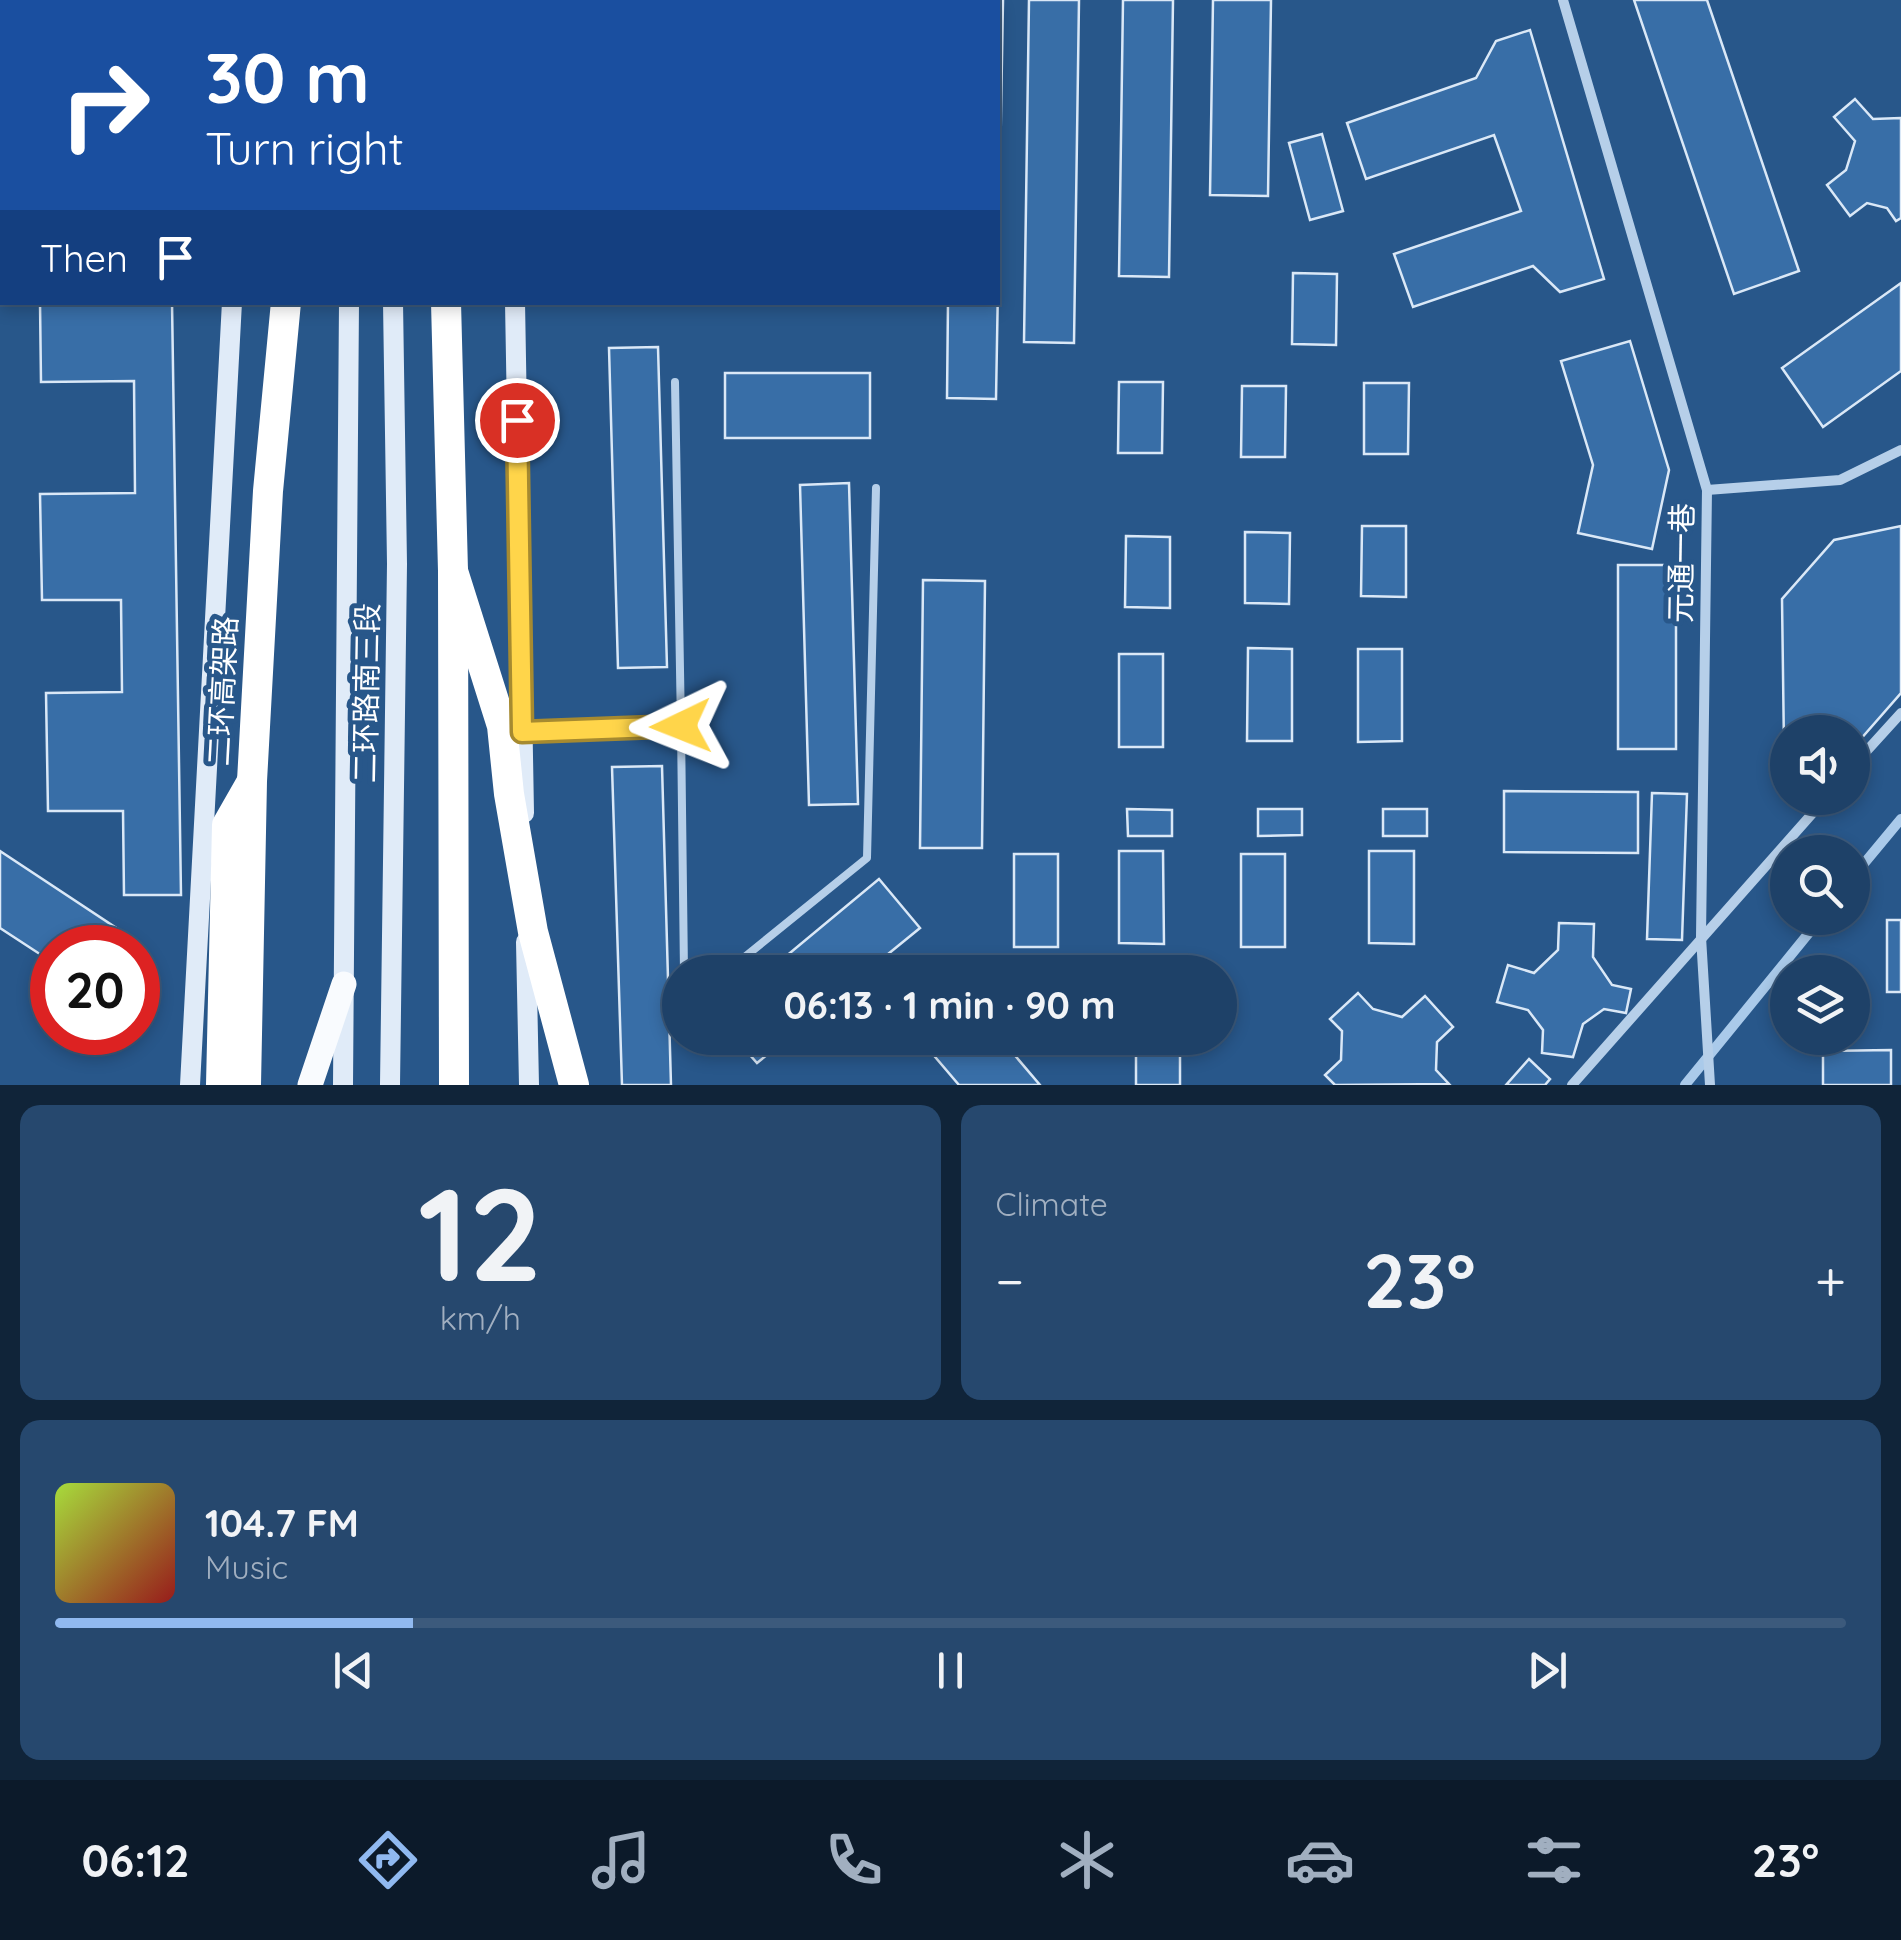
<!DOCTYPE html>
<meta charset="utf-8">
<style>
:root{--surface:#1e4168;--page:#26486e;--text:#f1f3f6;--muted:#a1afc0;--line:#3c5a7c;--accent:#90b9f0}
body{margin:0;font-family:Quicksand,"Noto Sans SC",sans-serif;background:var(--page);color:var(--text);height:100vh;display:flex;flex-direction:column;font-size:38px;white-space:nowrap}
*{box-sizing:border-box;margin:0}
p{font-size:32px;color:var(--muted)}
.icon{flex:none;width:55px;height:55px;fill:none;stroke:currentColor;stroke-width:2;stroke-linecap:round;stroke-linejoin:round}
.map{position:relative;height:1085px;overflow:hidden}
.panel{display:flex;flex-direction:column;gap:20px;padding:20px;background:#102439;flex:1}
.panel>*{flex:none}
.guide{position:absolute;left:0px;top:0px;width:1000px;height:305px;box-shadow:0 5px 15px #0003,0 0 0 2px var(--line);background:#1a4fa0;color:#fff;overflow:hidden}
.fabs{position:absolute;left:1770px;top:715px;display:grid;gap:20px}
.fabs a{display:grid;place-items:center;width:100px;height:100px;border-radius:50%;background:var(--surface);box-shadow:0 5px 15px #0003,0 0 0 2px var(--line);font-size:50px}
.speed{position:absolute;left:30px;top:925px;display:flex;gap:20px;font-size:50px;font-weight:700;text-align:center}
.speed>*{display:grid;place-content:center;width:130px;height:130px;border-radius:50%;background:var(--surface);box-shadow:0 5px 15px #0003,0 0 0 2px var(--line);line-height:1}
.speed .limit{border:15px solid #d22;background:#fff;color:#111}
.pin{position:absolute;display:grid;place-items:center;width:85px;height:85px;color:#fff;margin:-42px;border:5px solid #fff;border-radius:50%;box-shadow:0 2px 10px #0007}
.me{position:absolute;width:110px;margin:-55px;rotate:268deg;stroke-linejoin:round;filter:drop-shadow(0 0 8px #0008)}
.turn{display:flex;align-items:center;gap:35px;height:210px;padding:0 40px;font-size:45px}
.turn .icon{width:130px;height:130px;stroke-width:2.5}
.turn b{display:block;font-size:70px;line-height:85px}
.then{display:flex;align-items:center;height:95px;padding:0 40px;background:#0003;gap:20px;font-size:38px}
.big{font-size:75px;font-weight:700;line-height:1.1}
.panel .card{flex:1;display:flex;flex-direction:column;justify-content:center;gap:15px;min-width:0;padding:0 35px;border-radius:20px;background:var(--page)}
.panel .dial{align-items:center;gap:0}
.dial b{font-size:130px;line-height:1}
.song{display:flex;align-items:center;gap:30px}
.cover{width:120px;height:120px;border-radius:15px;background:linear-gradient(135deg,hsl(80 70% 55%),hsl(0 70% 35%))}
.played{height:10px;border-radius:5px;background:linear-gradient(90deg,var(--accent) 20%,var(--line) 20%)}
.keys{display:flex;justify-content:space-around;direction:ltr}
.heat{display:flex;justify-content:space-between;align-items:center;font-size:55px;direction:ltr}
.panel .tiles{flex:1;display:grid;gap:20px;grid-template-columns:1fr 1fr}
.card:last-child{grid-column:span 2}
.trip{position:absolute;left:662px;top:955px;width:575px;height:100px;border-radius:50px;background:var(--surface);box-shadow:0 5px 15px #0003,0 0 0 2px var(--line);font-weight:700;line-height:100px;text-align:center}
.dock{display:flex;height:160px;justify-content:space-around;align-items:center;background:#0c1a2a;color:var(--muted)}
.dock .icon{width:70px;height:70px}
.dock .active{color:var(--accent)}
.dock b{font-size:45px;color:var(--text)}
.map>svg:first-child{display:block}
</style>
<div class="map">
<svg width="1901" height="1085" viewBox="0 0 1901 1085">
<rect width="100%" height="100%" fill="#28578a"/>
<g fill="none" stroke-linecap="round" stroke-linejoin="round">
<g stroke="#aacaea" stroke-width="10">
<polyline points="1852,878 1901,819"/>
<polyline points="1685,1085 1821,918"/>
</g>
</g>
<g fill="#386ea7" stroke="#dae8f7" stroke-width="2.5">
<polygon points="952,0 1003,0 996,399 947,398 948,302 998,302 998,2"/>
<polygon points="1029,0 1079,0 1074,343 1024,342"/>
<polygon points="1123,0 1173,0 1169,277 1119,276"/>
<polygon points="1213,0 1271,0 1268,196 1210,195"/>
<polygon points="1634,0 1707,0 1799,271 1734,294"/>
<polygon points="1530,30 1604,279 1560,292 1533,266 1413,307 1394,254 1521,211 1494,135 1366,179 1347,123 1476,78 1496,41"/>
<polygon points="1855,99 1873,119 1901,118 1901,218 1896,221 1887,208 1867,203 1850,216 1827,185 1846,170 1855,141 1834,117"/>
<polygon points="1322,134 1343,211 1310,220 1289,143"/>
<polygon points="1293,273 1337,274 1336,345 1292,344"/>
<polygon points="1901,283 1901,371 1823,427 1782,368"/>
<polygon points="40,302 172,302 181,895 124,895 123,811 48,811 46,693 122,692 121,600 42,600 40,494 135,493 134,381 41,382"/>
<polygon points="1630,341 1669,470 1652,549 1578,533 1593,465 1561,361"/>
<polygon points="658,347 667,667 618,668 609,348"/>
<rect x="725" y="373" width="145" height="65"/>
<polygon points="1119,382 1163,382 1162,453 1118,453"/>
<polygon points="1364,383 1409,383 1408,454 1364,454"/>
<polygon points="1242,386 1286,386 1285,457 1241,457"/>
<polygon points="849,483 858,804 809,805 800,485"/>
<polygon points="1362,526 1406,526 1406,597 1361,596"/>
<polygon points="1901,526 1901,693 1852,749 1852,732 1788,732 1788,751 1784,748 1782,599 1834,540"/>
<polygon points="1245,532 1290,533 1289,604 1245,603"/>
<polygon points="1126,536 1170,537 1170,608 1125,607"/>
<rect x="1618" y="565" width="58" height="184"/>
<polygon points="923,580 985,581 982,848 920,848"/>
<polygon points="1248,648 1292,649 1292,741 1247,741"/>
<polygon points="1358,649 1402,649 1402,741 1358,742"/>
<rect x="1119" y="654" width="44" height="93"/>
<polygon points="662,766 671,1085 622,1085 612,767"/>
<polygon points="1504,791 1638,792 1638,853 1504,852"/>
<polygon points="1652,793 1687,794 1682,940 1647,939"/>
<polygon points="1127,809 1172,810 1172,836 1128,836"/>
<polygon points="1258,809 1302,809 1302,835 1258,836"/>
<rect x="1383" y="809" width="44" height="27"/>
<polygon points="0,851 139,943 136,948 52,948 52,962 0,928"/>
<polygon points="1119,851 1163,851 1164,944 1119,943"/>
<polygon points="1369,851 1414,851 1414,944 1369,943"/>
<rect x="1014" y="854" width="44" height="93"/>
<rect x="1241" y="854" width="44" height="93"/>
<polygon points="879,879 920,928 866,972 767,972"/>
<rect x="1887" y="920" width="14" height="72"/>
<polygon points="1559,923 1594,924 1593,957 1612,985 1631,989 1626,1013 1604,1009 1583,1024 1573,1057 1542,1053 1543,1030 1528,1010 1497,1002 1508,965 1534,973 1558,950"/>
<polygon points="1358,993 1373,1009 1402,1017 1425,996 1453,1027 1437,1042 1436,1070 1449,1084 1335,1085 1325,1075 1341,1060 1342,1031 1330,1019"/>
<polygon points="735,1038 788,1038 757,1063"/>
<polygon points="919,1038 1000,1038 1040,1085 959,1085"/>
<rect x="1136" y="1038" width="44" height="47"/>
<polygon points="1891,1050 1891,1085 1823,1085 1823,1051"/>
<polygon points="1529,1059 1550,1079 1545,1085 1506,1085"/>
</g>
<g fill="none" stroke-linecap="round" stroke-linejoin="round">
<g stroke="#b6cfe9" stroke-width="8">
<polyline points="596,0 596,2"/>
<polyline points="866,0 866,2"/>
<polyline points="675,382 681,727"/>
<polyline points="527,732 681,727 684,972"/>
<polyline points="726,972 867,858 876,488"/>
</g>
<g stroke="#b6cfe9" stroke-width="10">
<polyline points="1563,0 1707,490 1701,937 1710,1085"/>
<polyline points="1707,490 1840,480 1901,450"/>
<polyline points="1852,767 1901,713"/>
<polyline points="1572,1085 1826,798"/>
</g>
<g stroke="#e0ebf8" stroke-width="20">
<polyline points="332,0 332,2"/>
<polyline points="415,2 415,0"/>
<polyline points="515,302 524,813"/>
<polyline points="526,942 529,1085"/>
<polyline points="190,1085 232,302"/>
<polyline points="343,1085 349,302"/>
<polyline points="390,1085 397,564 393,302"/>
</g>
<polyline stroke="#f9fbfe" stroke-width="25" points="310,1085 344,984"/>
<g stroke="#fff" stroke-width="30">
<polyline points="437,0 437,2"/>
<polyline points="316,2 316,0"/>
<polyline points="446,302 453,571 454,1085"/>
<polyline points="221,1085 227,825 251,783"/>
<polyline points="246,1085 252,781 268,491 286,302"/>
</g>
<polyline stroke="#fff" stroke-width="30" points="453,571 502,726 509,794 533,932 574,1085"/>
</g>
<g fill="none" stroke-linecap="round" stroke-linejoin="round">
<g stroke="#a68a30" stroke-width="25">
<polyline id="route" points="517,420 522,732 681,726"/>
</g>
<use href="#route" stroke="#ffd54a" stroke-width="18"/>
</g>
<g text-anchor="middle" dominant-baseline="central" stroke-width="10" stroke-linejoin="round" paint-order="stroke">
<g font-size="30" fill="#fff" stroke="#28578a">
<text transform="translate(1681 563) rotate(-89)">元通一巷</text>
<text transform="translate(222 691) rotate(-87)">二环高架路</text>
<text transform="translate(366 693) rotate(-89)">二环路南三段</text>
</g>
</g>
</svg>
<div class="fabs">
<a><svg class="icon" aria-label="sound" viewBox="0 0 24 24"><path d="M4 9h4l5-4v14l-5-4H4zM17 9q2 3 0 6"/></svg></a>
<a><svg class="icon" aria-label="search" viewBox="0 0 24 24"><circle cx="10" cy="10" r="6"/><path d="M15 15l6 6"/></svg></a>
<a><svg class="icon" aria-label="layers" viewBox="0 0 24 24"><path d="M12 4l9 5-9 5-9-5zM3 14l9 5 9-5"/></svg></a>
</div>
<div class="speed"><div class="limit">20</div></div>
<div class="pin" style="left:517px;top:420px;background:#d93025"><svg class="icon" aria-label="arrive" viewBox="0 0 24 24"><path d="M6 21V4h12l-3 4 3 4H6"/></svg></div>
<svg class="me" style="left:681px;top:726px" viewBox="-20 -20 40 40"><path d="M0-17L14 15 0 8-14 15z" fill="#ffd54a" stroke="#fff" stroke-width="4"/></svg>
<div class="trip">06:13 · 1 min · 90 m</div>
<div class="guide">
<div class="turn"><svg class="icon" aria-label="right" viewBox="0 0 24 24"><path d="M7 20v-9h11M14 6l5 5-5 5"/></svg><div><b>30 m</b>Turn right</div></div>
<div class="then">Then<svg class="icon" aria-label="arrive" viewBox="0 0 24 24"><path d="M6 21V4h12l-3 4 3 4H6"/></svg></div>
</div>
</div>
<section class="panel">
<div class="tiles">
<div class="card dial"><b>12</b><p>km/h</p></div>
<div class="card"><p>Climate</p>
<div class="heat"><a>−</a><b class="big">23°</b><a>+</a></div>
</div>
<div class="card">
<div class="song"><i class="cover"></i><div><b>104.7 FM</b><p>Music</p></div></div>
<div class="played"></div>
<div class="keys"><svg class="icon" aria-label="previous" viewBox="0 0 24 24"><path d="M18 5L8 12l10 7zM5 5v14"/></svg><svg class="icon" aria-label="pause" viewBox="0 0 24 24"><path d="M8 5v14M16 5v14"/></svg><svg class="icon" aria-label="next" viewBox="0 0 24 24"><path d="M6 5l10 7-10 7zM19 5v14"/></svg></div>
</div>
</div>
</section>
<nav class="dock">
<b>06:12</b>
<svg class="icon active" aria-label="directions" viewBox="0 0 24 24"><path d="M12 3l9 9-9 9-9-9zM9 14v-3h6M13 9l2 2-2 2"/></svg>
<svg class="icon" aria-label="music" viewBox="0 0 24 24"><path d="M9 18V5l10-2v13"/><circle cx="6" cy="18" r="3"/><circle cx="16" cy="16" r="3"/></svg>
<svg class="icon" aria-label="phone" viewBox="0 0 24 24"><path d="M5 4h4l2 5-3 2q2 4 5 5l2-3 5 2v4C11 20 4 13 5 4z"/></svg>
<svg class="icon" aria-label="climate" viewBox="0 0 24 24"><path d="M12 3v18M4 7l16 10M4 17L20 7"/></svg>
<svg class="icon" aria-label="car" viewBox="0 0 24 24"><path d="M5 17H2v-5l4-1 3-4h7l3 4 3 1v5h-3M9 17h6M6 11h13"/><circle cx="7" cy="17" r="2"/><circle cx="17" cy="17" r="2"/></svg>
<svg class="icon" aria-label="filters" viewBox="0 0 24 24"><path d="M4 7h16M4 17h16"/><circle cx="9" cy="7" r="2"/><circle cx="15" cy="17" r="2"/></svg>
<b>23°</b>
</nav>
